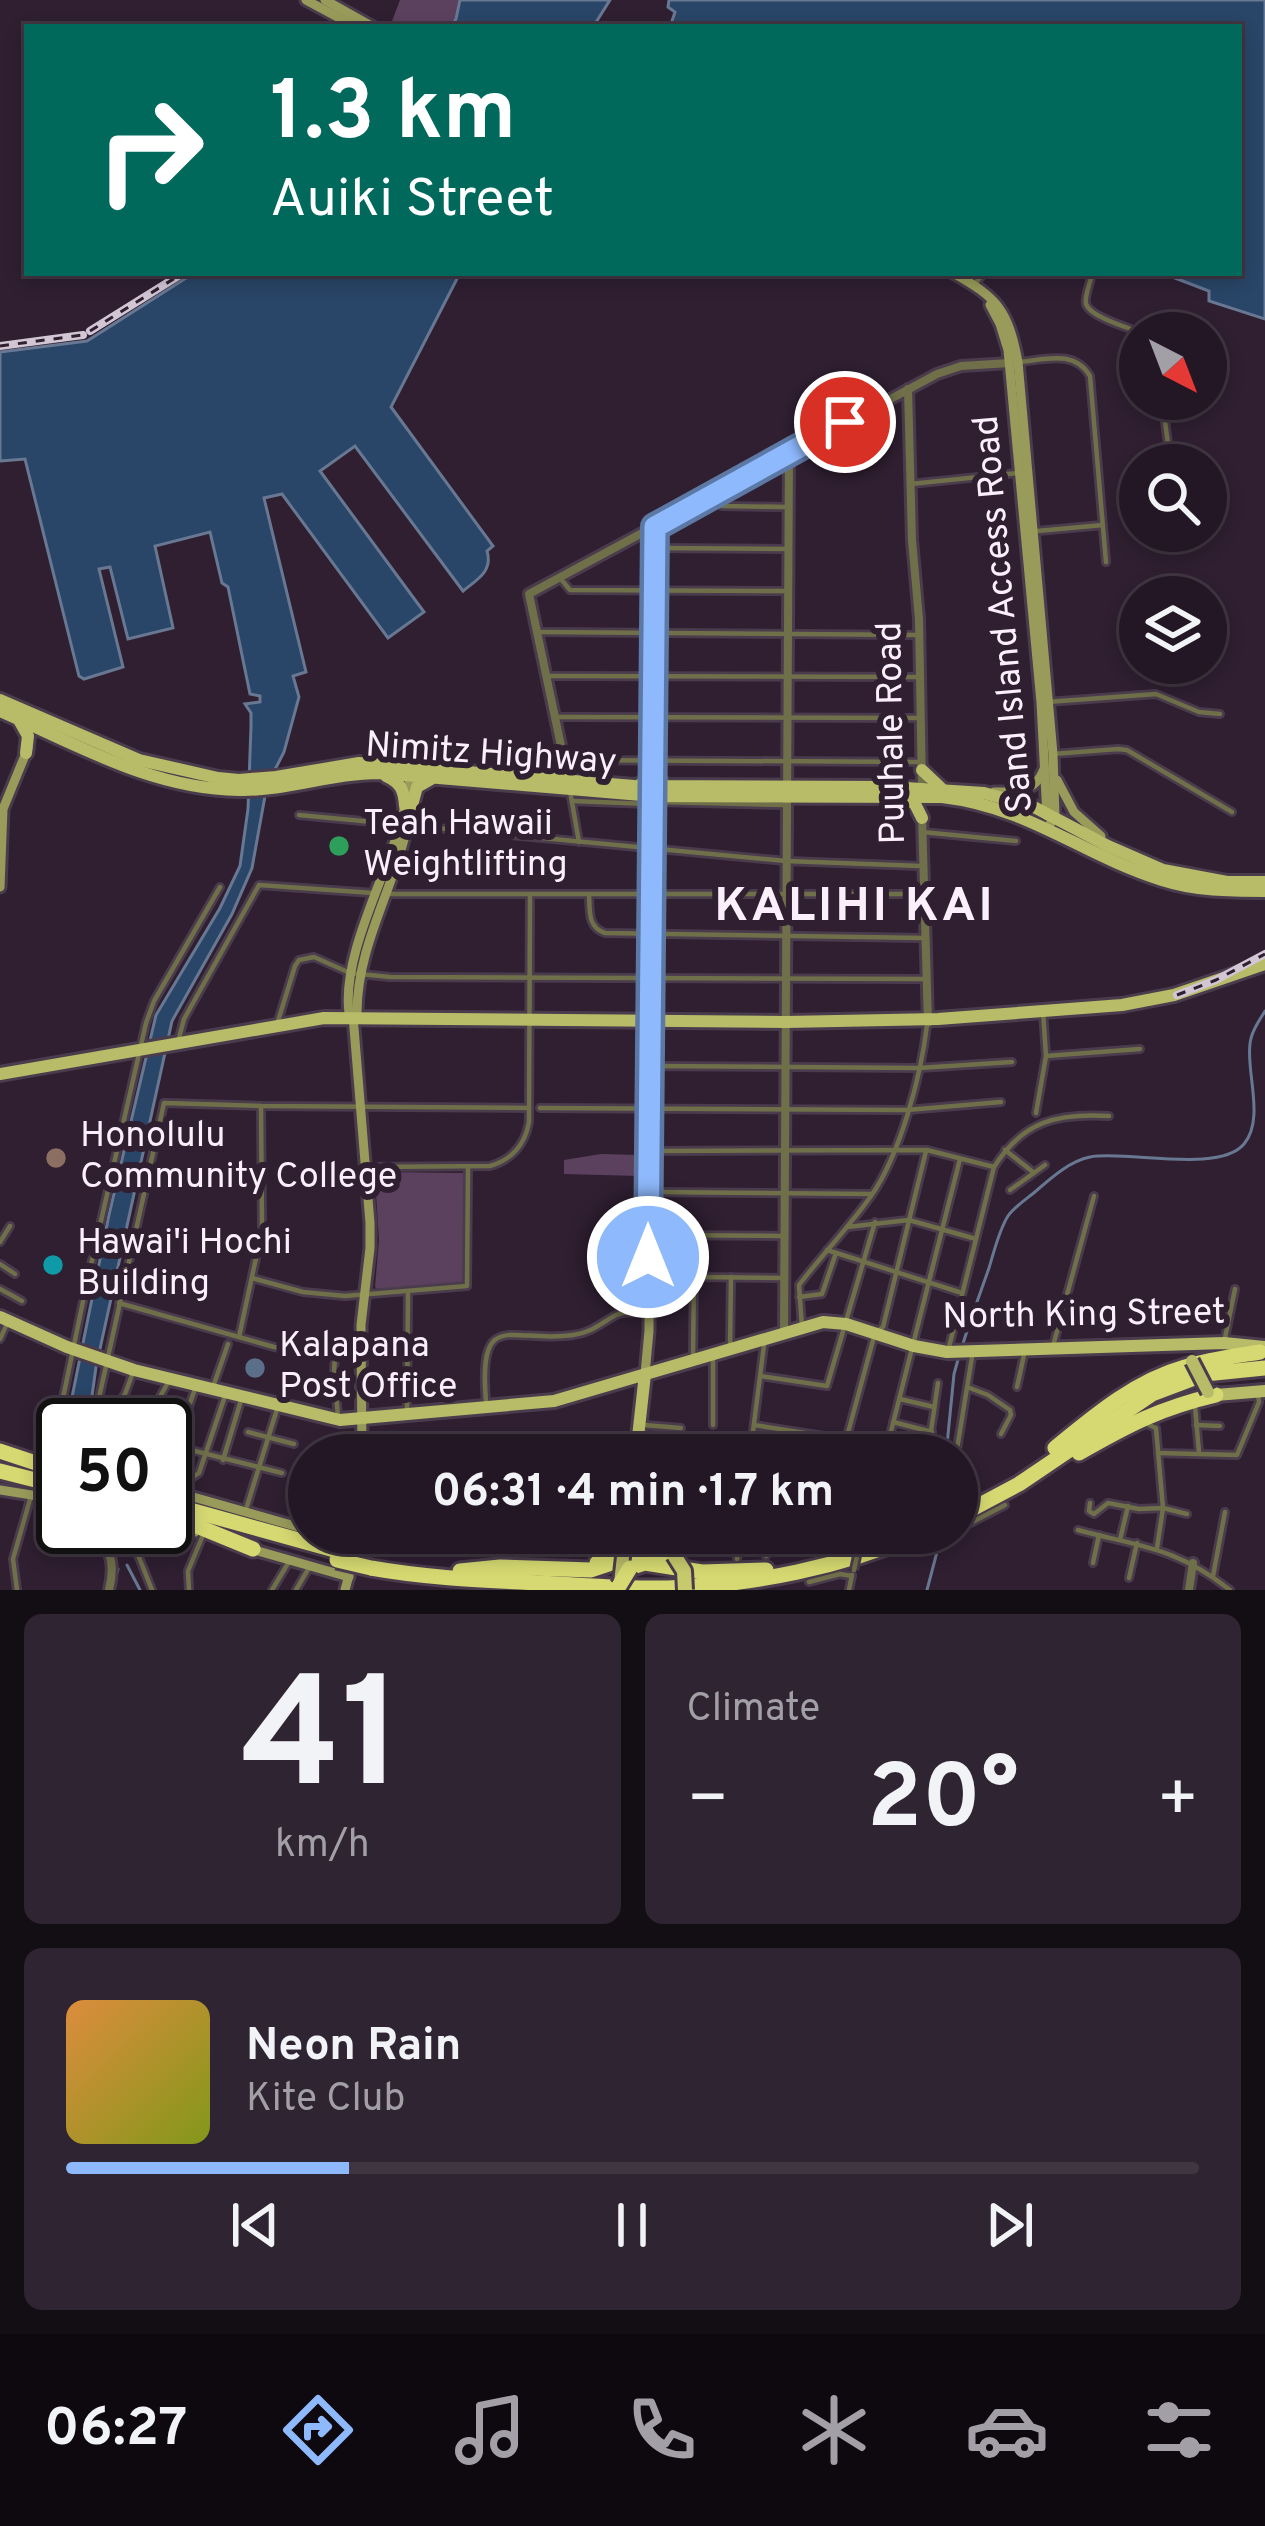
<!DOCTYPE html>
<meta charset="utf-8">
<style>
:root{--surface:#231725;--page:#2f2432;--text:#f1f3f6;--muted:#a39fa7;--line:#403642;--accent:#8eb9fc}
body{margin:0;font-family:Overpass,sans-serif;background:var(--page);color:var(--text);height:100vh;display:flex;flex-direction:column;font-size:45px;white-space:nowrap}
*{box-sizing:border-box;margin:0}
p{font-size:39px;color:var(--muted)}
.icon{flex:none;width:66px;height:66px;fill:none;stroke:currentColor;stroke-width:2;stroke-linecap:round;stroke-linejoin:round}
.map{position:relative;height:1590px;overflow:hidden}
.sheet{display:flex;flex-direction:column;gap:24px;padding:24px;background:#130d14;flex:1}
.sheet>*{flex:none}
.banner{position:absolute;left:24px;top:24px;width:1218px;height:252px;border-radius:0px;box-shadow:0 6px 18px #0003,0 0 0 3px var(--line);background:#00695c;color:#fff;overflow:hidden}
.needle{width:78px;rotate:138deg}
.fabs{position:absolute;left:1119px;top:312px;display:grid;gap:24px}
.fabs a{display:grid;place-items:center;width:108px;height:108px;border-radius:50%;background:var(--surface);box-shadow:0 6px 18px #0003,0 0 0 3px var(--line);font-size:60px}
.speed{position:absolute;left:36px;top:1398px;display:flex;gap:24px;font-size:60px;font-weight:700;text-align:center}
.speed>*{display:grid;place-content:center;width:156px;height:156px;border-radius:50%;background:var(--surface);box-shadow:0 6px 18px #0003,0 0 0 3px var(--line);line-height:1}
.speed .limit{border:6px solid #111;border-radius:18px;background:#fff;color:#111}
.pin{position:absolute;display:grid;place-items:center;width:102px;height:102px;color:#fff;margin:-51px;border:6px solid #fff;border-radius:50%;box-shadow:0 3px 12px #0007}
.me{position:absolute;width:132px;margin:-66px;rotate:0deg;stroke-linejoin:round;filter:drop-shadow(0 0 9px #0008)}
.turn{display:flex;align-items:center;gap:42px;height:252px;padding:0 48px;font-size:54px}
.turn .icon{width:156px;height:156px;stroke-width:2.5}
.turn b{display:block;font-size:84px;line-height:102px}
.big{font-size:90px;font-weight:700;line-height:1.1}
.sheet .tile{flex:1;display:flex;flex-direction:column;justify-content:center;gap:18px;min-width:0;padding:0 42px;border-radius:18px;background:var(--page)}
.sheet .dial{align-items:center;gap:0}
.dial b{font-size:156px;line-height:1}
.song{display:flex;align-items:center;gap:36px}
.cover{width:144px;height:144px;border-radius:18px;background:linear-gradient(135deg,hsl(30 70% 55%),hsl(70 70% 35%))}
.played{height:12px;border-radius:6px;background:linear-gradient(90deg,var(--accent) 25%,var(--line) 25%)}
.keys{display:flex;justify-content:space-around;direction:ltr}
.heat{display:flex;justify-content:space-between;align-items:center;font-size:66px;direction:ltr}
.sheet .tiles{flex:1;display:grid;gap:24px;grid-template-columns:1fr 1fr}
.tile:last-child{grid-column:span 2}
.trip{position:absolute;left:288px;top:1434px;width:690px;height:120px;border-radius:60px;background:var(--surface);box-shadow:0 6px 18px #0003,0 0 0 3px var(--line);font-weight:700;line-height:120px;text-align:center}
.dock{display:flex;height:192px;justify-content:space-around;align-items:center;background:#0e090f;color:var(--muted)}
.dock .icon{width:84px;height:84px}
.dock .current{color:var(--accent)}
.dock b{font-size:54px;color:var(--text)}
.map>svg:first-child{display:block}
</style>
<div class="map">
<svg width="1265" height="1590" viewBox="0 0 1265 1590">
<rect width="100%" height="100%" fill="#2f1f31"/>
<g fill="#5c415f">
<polygon points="400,0 460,0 456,18 451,27 398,27 391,24"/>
<polygon points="601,1154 640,1155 639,1176 564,1174 564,1160"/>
<polygon points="381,1172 464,1173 464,1282 379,1290 375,1287 379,1240 375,1177"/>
</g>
<g fill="#294567" stroke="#687893" stroke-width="3">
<polygon points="460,0 610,0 593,27 451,27 456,19"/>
<polygon points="669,0 1265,0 1265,319 1209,301 1209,291 1162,273 1239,273 1239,27 670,27 675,12 668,7"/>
<path d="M194 273H460L391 407 493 546 487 551C493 571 478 579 463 591L355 446 320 471 424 612 388 638 282 494 264 498 306 672 293 676 299 697 284 752 267 785 252 868 232 914 172 1021 96 1367 88 1425H69V1412L109 1215 156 1015 220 908 240 866 248 809 251 727V713L245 704 260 702V696L250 694 228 587 222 583 210 532 155 546 173 628 128 639 110 567 99 569 123 667 84 679 79 676 25 459 0 461V352L87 341Z"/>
</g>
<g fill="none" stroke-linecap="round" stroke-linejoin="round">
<g stroke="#687893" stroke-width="3">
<path d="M962 1347C970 1320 980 1294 989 1268 994 1252 999 1230 1008 1216 1015 1206 1028 1198 1036 1191 1052 1177 1070 1161 1090 1157 1126 1150 1219 1174 1244 1144 1265 1119 1246 1072 1250 1044 1251 1032 1259 1021 1265 1011"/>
<polyline points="946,1455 954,1374 959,1356"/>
<polyline points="127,1565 140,1590"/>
<polyline points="113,1588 118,1569"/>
<polyline points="927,1590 942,1533"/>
</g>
<g stroke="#4b3c4d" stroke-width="10">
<g id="minor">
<path d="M1092 273C1091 282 1084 296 1086 304 1090 317 1129 328 1142 333"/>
<polyline points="973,286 984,273"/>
<path d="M1018 362C1045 360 1074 349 1090 376L1106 562"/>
<polyline points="1162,399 1168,444 1177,465"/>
<polyline points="910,484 1018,473"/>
<polyline points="713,495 722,506 786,507"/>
<polyline points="1206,506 1222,511"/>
<polyline points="1037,531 1103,525"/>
<polyline points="654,548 787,549"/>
<polyline points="560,578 570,590 788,591"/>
<polyline points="537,632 919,635"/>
<polyline points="546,676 919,677"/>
<polyline points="1047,702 1156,694 1199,712 1220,714"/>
<polyline points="555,717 921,718"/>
<polyline points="1053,754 1118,749 1127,750 1232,812"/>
<polyline points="564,760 918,762"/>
<polyline points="570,791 579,842"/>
<polyline points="573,801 648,804"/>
<polyline points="659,802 785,805"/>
<polyline points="299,815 786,861 921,866"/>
<polyline points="922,832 1016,841"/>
<polyline points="391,894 924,894"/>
<path d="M589 894C590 910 587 927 605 933L924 938"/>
<polyline points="278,1021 295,966 299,960 314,957 350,973 390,977 927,979"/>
<polyline points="179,1038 184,1019 259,885 373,893"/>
<polyline points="1046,1056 1140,1049"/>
<polyline points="651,1066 919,1068 1012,1062"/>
<polyline points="540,1108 907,1110 1001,1102"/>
<polyline points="1036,1113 1046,1056 1043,1011"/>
<polyline points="1005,1150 1033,1172"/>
<polyline points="654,1151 927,1150 994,1167"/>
<path d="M367 1167 490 1166C511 1160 525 1145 529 1122L530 894"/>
<polyline points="1010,1190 1045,1165"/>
<polyline points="648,1192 871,1194"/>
<polyline points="847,1227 909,1220 976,1239"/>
<polyline points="649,1235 783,1236"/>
<polyline points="0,1242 10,1226"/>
<polyline points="827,1250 959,1292"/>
<polyline points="0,1264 15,1274"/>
<polyline points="649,1275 694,1271 693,1358"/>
<polyline points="694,1277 784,1278"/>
<polyline points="252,1278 303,1292 345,1296 467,1286 468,1167"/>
<polyline points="0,1289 22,1301"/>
<polyline points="799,1297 822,1294 836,1253"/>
<polyline points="119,1303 274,1347 305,1352 359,1352"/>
<path d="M802 1327 799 1285C822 1255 849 1227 871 1196 900 1155 921 1076 927 1025"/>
<polyline points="239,1337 262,1230 261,1106"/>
<polyline points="1225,1338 1235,1289"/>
<polyline points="0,1339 6,1326"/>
<polyline points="1053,1346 1094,1196"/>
<polyline points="730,1349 731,1277"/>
<path d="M948 1351 994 1167C1023 1121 1057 1113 1109 1116"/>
<path d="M336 1353C331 1380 337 1393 338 1418"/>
<polyline points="713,1355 713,1425"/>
<polyline points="761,1376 827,1386 875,1222"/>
<polyline points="214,1384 228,1344"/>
<polyline points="967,1387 988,1395 1010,1410 1011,1415 1001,1434"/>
<polyline points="1017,1387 1024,1355"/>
<polyline points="900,1399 934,1407"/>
<path d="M486 1402C478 1306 511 1344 573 1335 591 1333 601 1323 616 1315 625 1311 636 1313 645 1312"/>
<polyline points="1195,1406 1199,1453"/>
<polyline points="407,1412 408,1291"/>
<polyline points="893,1422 932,1432"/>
<polyline points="63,1425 63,1398 86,1287 146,1023 154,1001 220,887"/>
<polyline points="93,1425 164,1103 261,1106 528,1108"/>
<polyline points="102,1425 125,1394 132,1375"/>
<polyline points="144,1425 170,1379"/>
<polyline points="644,1425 681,1428"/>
<polyline points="754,1425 843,1439"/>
<polyline points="1149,1425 1156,1428 1163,1508 1157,1548"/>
<polyline points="1196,1425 1220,1426"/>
<polyline points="248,1432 294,1444"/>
<polyline points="175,1446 282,1473"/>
<polyline points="1158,1453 1237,1455 1259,1402 1258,1394"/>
<polyline points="750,1455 764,1345"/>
<polyline points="842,1455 875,1333 883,1327 926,1151"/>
<polyline points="885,1455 960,1159"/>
<path d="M926 1455C932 1432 934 1408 938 1383"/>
<polyline points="223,1460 242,1397"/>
<polyline points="165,1475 196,1386"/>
<polyline points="193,1477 199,1473 226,1393"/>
<polyline points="958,1500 957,1449 972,1357"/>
<polyline points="1090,1503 1089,1511 1094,1514 1108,1503 1139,1509 1163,1508 1187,1514"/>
<polyline points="247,1506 278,1406"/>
<polyline points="127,1527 152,1590"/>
<polyline points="957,1530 1005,1505"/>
<path d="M1078 1530C1141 1547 1176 1547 1230 1590"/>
<polyline points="700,1533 697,1551 712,1552"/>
<polyline points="844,1533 861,1537 862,1533"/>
<polyline points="1120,1540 1128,1506"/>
<polyline points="766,1556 770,1533"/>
<polyline points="737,1559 741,1533"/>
<polyline points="1093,1563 1099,1535"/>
<polyline points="1213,1576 1225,1512"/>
<polyline points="1129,1578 1137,1543"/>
<polyline points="809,1582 840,1574 852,1576"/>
<polyline points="17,1590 13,1559 31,1496"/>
<polyline points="189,1590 188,1571 203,1535"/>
<polyline points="272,1590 290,1560"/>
<polyline points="296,1590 310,1566"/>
<polyline points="849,1590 852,1575"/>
</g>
</g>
<g stroke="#4b3c4d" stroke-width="14">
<g id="tertiary">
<polyline points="908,389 912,540 919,619 922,789"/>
<polyline points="564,760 529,594 937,374 961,366 1010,363"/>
<polyline points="652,786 655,528"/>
<polyline points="922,816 928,1023"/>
<polyline points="784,1333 789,453"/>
<path d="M98 1527C109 1552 116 1562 109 1590"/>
<polyline points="1189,1590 1193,1563"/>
</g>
</g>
<g stroke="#4b3c4d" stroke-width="15">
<g id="secondary">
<polyline points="306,0 356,27"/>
<polyline points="325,0 373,27"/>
<path d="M953 273C998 298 1008 310 1018 362L1053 754 1055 817 1047 828"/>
<polyline points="990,305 1000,324 1008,350 1041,702 1047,816"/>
<polyline points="1057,780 1074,812 1101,836"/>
<polyline points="636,785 646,779 652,768 667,786"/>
<path d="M994 792C1017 792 1035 793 1044 769"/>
<polyline points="0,887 3,809 28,748"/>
<polyline points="353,1016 370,1223 370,1248 361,1325 362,1455"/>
<path d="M353 1016 349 1013C342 958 382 884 399 829 405 811 407 792 411 773"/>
<path d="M353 1016 357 1013C357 938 403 876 411 803"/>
<polyline points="645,1374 649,1331 652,791"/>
<polyline points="165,1489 309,1530"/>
<polyline points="0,1490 63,1500"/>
<polyline points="165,1524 195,1532"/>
<polyline points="323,1533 358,1542"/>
<polyline points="251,1549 349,1577"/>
<polyline points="345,1590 360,1533"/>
</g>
</g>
<g stroke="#4b3c4d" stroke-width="18">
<g id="primary">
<polyline points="0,700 139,760 218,778 239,780 276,777 359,763 634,786 890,787 984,793 1032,806 1108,846 1163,870 1227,882 1265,882"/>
<path d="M0 711C78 745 152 789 239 790 287 791 332 773 379 773L653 796 942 797C1029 807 1082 855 1162 880 1196 891 1230 891 1265 891"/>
<polyline points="19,720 28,736 26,753"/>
<polyline points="922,770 941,788"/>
<path d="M386 776C401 783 404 790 405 806"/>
<polyline points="548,780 561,772 564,760"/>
<polyline points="905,799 915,804 922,818"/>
<polyline points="411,809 417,787 431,779"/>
<polyline points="0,1074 324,1018 786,1022 938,1019 1122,1005 1174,995 1265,964"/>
<polyline points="0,1317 67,1347 134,1370 340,1420 554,1401 823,1322 846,1324 914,1346 947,1352 1224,1343 1264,1347"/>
<polyline points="1209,1393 1216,1395 1265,1391"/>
<polyline points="636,1455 645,1374"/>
<polyline points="648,1533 673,1554"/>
</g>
</g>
<g stroke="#4b3c4d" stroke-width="21">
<g id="motorway">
<path d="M1055 1448C1094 1416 1135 1381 1185 1367 1209 1359 1235 1356 1260 1352"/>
<polyline points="0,1451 63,1472"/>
<path d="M1079 1453C1128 1425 1160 1408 1216 1395"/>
<polyline points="0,1471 63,1487"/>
<polyline points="165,1503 338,1551"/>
<polyline points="165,1513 253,1549"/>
<polyline points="957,1517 1019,1484 1152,1394 1205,1374 1265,1368"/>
<polyline points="597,1563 610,1554 618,1533"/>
<path d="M371 1568C427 1578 482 1580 538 1583 581 1585 624 1589 668 1588 753 1585 842 1567 921 1533"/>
<polyline points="630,1568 645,1563 702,1572 766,1570"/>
<polyline points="460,1571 500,1567 591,1570 651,1550 674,1555"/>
</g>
</g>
<use href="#minor" stroke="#6f7049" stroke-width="4.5"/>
<use href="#tertiary" stroke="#6f7049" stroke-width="8"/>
<use href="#secondary" stroke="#989b5a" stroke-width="9"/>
<use href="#primary" stroke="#b8bb67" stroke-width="12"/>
<use href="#motorway" stroke="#d6d971" stroke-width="15"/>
<g stroke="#d2c6d4" stroke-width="8">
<g id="rail">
<polyline points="90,331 183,273"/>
<polyline points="0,346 83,335"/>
<polyline points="1177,995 1216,980 1265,954"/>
</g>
</g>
<use href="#rail" stroke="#2f1f31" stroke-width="3" stroke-dasharray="9" stroke-linecap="butt"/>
<g stroke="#4b3c4d" stroke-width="10" stroke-linecap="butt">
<polyline id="minor-bridge" points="854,1570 861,1537"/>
</g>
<g stroke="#4b3c4d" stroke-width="18" stroke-linecap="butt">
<g id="primary-bridge">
<polyline points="1192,1361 1208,1392"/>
<polyline points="620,1583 624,1548"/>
</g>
</g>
<g stroke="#4b3c4d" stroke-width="20" stroke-linecap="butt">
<polyline id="trunk-bridge" points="674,1555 684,1571 685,1590"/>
</g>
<g stroke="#4b3c4d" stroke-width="21" stroke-linecap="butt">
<g id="motorway-bridge">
<polyline points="957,1508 967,1504"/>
<polyline points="337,1560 371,1568"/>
<polyline points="619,1586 630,1568"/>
</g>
</g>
<use href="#minor-bridge" stroke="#6f7049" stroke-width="4.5"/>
<use href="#primary-bridge" stroke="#b8bb67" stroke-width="12"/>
<use href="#trunk-bridge" stroke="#c7ca6c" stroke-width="14"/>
<use href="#motorway-bridge" stroke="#d6d971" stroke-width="15"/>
</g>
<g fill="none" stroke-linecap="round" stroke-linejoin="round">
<g stroke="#5c78a4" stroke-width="30">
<polyline id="route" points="648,1257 655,527 845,422"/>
</g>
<use href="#route" stroke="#8eb9fc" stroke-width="21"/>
</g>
<circle fill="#2e9e5b" stroke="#2f1f31" stroke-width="4.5" cx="339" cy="846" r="12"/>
<circle fill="#8d6e63" stroke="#2f1f31" stroke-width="4.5" cx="56" cy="1158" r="12"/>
<circle fill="#0f9aa8" stroke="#2f1f31" stroke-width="4.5" cx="53" cy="1265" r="12"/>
<circle fill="#5c6f8a" stroke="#2f1f31" stroke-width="4.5" cx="255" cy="1368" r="12"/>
<g text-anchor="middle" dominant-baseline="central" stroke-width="12" stroke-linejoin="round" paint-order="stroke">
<g font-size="36" fill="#faeffb" stroke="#2f1f31">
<text transform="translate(1005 614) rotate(-95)">Sand Island Access Road</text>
<text transform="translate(893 733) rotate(-91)">Puuhale Road</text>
<text transform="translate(491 755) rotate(4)">Nimitz Highway</text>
<text transform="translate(1084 1316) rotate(-1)">North King Street</text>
</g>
<g font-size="36" fill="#faeffb" stroke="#2f1f31" text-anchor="start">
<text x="363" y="825">Teah Hawaii<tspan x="363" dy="41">Weightlifting</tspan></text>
<text x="80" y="1137">Honolulu<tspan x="80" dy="41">Community College</tspan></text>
<text x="77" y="1244">Hawai'i Hochi<tspan x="77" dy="41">Building</tspan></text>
<text x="279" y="1347">Kalapana<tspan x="279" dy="41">Post Office</tspan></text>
</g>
<g font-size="48" font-weight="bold" letter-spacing="3" fill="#faeffb" stroke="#2f1f31">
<text x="855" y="908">KALIHI KAI</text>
</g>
</g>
</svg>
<div class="fabs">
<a><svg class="needle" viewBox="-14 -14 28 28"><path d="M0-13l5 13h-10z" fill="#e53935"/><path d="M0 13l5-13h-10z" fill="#a39fa7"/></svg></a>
<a><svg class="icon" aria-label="search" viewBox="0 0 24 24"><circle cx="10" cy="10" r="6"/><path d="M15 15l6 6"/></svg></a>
<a><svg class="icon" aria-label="layers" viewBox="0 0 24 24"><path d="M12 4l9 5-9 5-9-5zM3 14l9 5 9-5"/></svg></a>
</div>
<div class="speed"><div class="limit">50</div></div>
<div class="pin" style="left:845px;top:422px;background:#d93025"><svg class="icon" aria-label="arrive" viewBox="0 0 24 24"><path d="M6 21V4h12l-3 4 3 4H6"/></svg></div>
<svg class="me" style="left:648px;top:1257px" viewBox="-20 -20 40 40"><circle r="17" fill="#8eb9fc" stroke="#fff" stroke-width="3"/><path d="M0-11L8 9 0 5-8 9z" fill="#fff"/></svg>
<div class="trip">06:31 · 4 min · 1.7 km</div>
<div class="banner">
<div class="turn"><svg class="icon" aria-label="right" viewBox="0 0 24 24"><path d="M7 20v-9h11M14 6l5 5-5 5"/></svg><div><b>1.3 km</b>Auiki Street</div></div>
</div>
</div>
<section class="sheet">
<div class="tiles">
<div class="tile dial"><b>41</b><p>km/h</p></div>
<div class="tile"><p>Climate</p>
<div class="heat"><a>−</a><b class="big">20°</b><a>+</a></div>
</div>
<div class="tile">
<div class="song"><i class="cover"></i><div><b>Neon Rain</b><p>Kite Club</p></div></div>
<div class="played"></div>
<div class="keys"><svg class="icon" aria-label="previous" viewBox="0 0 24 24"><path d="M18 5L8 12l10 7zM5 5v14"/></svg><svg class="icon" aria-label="pause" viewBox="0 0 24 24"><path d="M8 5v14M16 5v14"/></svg><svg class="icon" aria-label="next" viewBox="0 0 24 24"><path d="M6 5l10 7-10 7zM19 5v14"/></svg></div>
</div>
</div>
</section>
<nav class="dock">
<b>06:27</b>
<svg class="icon current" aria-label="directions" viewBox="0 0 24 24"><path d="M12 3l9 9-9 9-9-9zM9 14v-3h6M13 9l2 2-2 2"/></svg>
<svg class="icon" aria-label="music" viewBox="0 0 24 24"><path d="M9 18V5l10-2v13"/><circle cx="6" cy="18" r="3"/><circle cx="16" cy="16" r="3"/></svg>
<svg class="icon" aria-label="phone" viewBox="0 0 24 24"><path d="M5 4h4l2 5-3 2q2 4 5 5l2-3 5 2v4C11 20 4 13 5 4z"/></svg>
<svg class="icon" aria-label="climate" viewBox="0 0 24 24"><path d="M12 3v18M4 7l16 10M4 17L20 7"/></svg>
<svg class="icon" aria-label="car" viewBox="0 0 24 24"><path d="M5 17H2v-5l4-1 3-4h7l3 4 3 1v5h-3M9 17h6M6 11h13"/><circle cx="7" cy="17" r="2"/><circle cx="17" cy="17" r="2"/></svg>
<svg class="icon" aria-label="filters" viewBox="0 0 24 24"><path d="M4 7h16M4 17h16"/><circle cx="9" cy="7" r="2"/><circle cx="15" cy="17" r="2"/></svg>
</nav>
